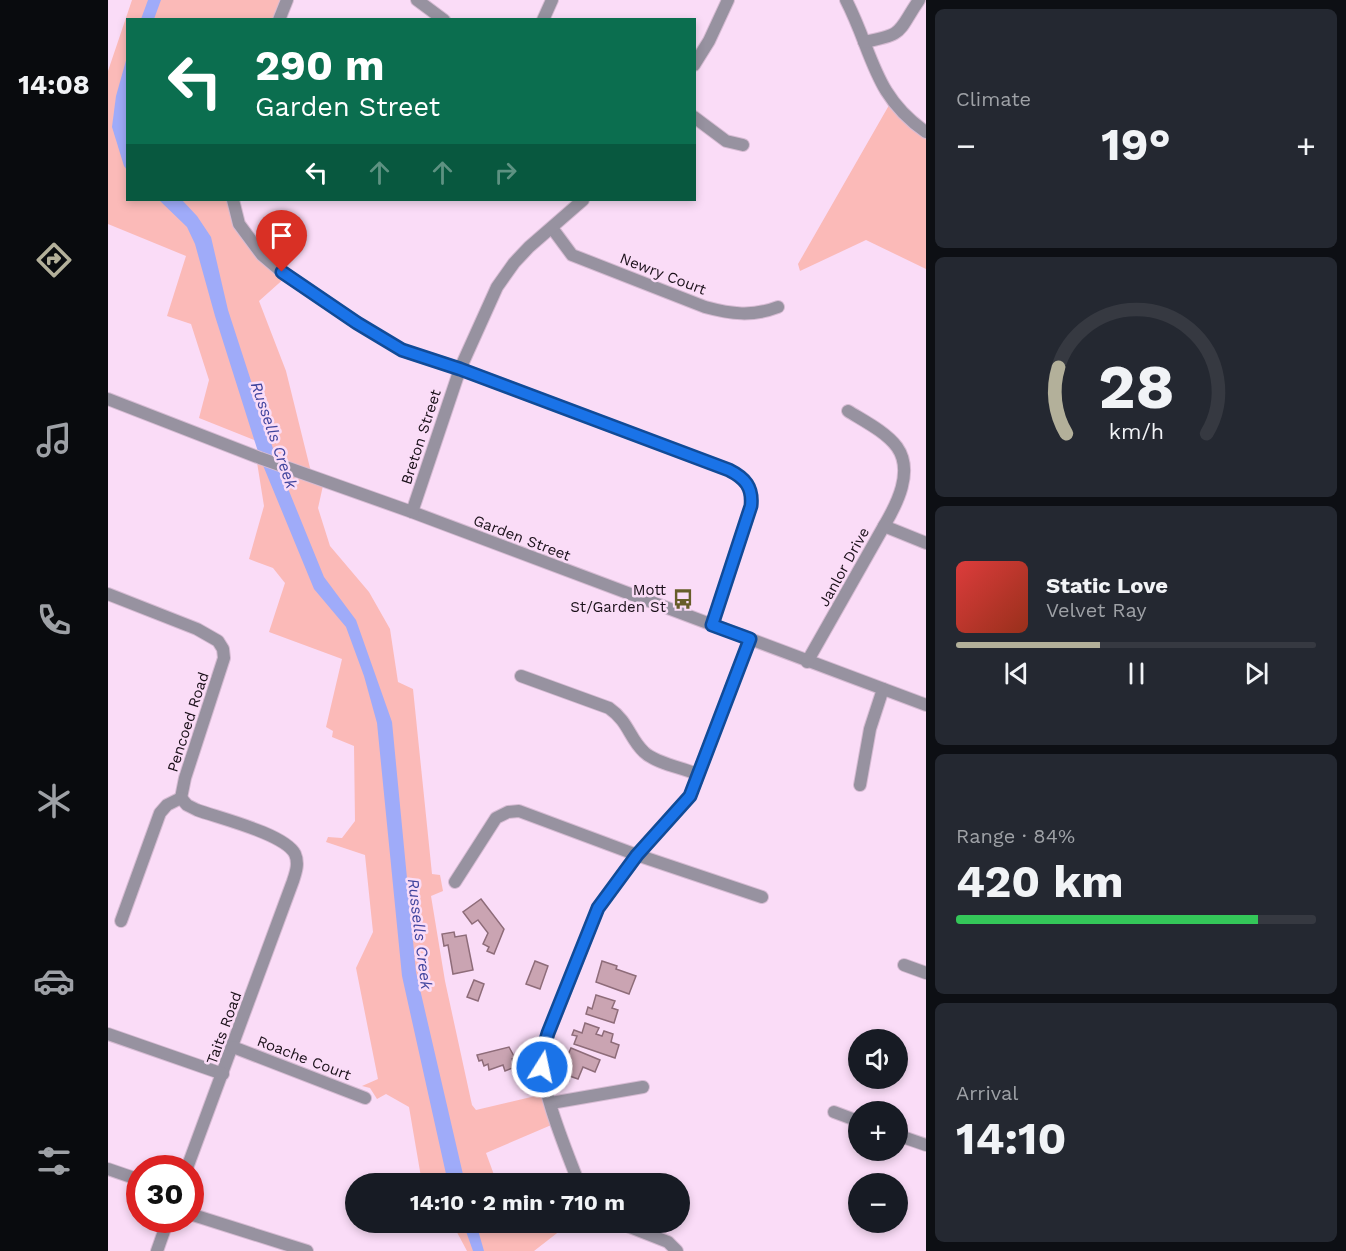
<!DOCTYPE html>
<meta charset="utf-8">
<style>
:root{--surface:#171b24;--page:#242831;--text:#f1f3f6;--muted:#9ea1a6;--line:#363941;--accent:#b3b09a}
body{margin:0;font-family:"Work Sans",sans-serif;background:var(--page);color:var(--text);height:100vh;display:flex;flex-direction:column;font-size:22px;white-space:nowrap}
*{box-sizing:border-box;margin:0}
p{font-size:20px;color:var(--muted)}
.icon{flex:none;width:33px;height:33px;fill:none;stroke:currentColor;stroke-width:2;stroke-linecap:round;stroke-linejoin:round}
.map{position:relative;flex:1;overflow:hidden}
.details{display:flex;flex-direction:column;gap:9px;padding:9px;background:#0d0f14;width:420px}
.details>*{flex:none}
.hud{position:absolute;left:18px;top:18px;width:570px;height:183px;border-radius:0px;box-shadow:0 3px 9px #0003;background:#0b6e4f;color:#fff;overflow:hidden}
.fabs{position:absolute;left:740px;top:1029px;display:grid;gap:12px}
.fabs a{display:grid;place-items:center;width:60px;height:60px;border-radius:50%;background:var(--surface);box-shadow:0 3px 9px #0003;font-size:30px}
.speed{position:absolute;left:18px;top:1155px;display:flex;gap:12px;font-size:30px;font-weight:700;text-align:center}
.speed>*{display:grid;place-content:center;width:78px;height:78px;border-radius:50%;background:var(--surface);box-shadow:0 3px 9px #0003;line-height:1}
.speed .limit{border:9px solid #d22;background:#fff;color:#111}
.pin{position:absolute;display:grid;place-items:center;width:51px;height:51px;color:#fff;margin:-62px -26px;border-radius:50% 50% 50% 0;rotate:-45deg;box-shadow:0 0 6px #0007}
.pin .icon{rotate:45deg}
.me{position:absolute;width:66px;margin:-33px;rotate:10deg;stroke-linejoin:round;filter:drop-shadow(0 0 4px #0008)}
.turn{display:flex;align-items:center;gap:21px;height:126px;padding:0 30px;font-size:27px}
.turn .icon{width:78px;height:78px;stroke-width:2.5}
.turn b{display:block;font-size:42px;line-height:51px}
.lanes{display:flex;align-items:center;height:57px;padding:0 30px;background:#0003;justify-content:center;gap:30px;direction:ltr}
.lanes .off{opacity:.35}
.big{font-size:45px;font-weight:700;line-height:1.1}
.details .widget{flex:1;display:flex;flex-direction:column;justify-content:center;gap:9px;min-width:0;padding:0 21px;border-radius:9px;background:var(--page)}
.details .dial{align-items:center;gap:0}
.dial svg{height:156px;overflow:visible;fill:none;stroke:var(--line);stroke-width:7;stroke-linecap:round;text-anchor:middle}
.dial text{fill:var(--text);stroke:none}
.song{display:flex;align-items:center;gap:18px}
.cover{width:72px;height:72px;border-radius:9px;background:linear-gradient(135deg,hsl(0 70% 55%),hsl(10 70% 35%))}
.played{height:6px;border-radius:3px;background:linear-gradient(90deg,var(--accent) 40%,var(--line) 40%)}
.keys{display:flex;justify-content:space-around;direction:ltr}
.heat{display:flex;justify-content:space-between;align-items:center;font-size:33px;direction:ltr}
.charge{height:9px;border-radius:4px;background:linear-gradient(90deg,#34c759 84%,var(--line) 0)}
.trip{position:absolute;left:237px;top:1173px;width:345px;height:60px;border-radius:30px;background:var(--surface);box-shadow:0 3px 9px #0003;font-weight:700;line-height:60px;text-align:center}
main{display:flex;flex:1;min-height:0}
.menu{display:flex;flex-direction:column;width:108px;justify-content:space-around;align-items:center;background:#090b0e;color:var(--muted)}
.menu .icon{width:42px;height:42px}
.menu .on{color:var(--accent)}
.menu b{font-size:27px;color:var(--text)}
.map>svg:first-child{display:block}
</style>
<main>
<nav class="menu">
<b>14:08</b>
<svg class="icon on" aria-label="directions" viewBox="0 0 24 24"><path d="M12 3l9 9-9 9-9-9zM9 14v-3h6M13 9l2 2-2 2"/></svg>
<svg class="icon" aria-label="music" viewBox="0 0 24 24"><path d="M9 18V5l10-2v13"/><circle cx="6" cy="18" r="3"/><circle cx="16" cy="16" r="3"/></svg>
<svg class="icon" aria-label="phone" viewBox="0 0 24 24"><path d="M5 4h4l2 5-3 2q2 4 5 5l2-3 5 2v4C11 20 4 13 5 4z"/></svg>
<svg class="icon" aria-label="climate" viewBox="0 0 24 24"><path d="M12 3v18M4 7l16 10M4 17L20 7"/></svg>
<svg class="icon" aria-label="car" viewBox="0 0 24 24"><path d="M5 17H2v-5l4-1 3-4h7l3 4 3 1v5h-3M9 17h6M6 11h13"/><circle cx="7" cy="17" r="2"/><circle cx="17" cy="17" r="2"/></svg>
<svg class="icon" aria-label="filters" viewBox="0 0 24 24"><path d="M4 7h16M4 17h16"/><circle cx="9" cy="7" r="2"/><circle cx="15" cy="17" r="2"/></svg>
</nav>
<div class="map">
<svg width="818" height="1251" viewBox="0 0 818 1251">
<rect width="100%" height="100%" fill="#fadcf7"/>
<g fill="#fbbab8">
<polygon points="24,0 179,0 171,19 20,20 20,200 125,200 131,224 179,276 151,301 178,371 204,476 216,481 210,508 222,546 261,592 282,629 290,682 305,689 324,874 332,875 335,891 323,896 337,981 364,1105 368,1110 440,1093 448,1123 378,1153 389,1183 314,1183 301,1107 278,1094 269,1099 262,1088 254,1086 270,1079 248,968 265,932 257,855 218,842 220,837 234,838 247,821 246,746 224,737 225,731 218,727 234,659 161,632 177,583 165,568 141,559 156,506 148,456 159,461 151,442 91,418 101,380 83,324 59,316 78,256 0,224 0,71"/>
<polygon points="784,100 818,132 818,269 758,240 692,271 690,264"/>
<polygon points="395,1222 396,1224 400,1222 462,1223 426,1251 359,1251 344,1223"/>
</g>
<g fill="#9fabf9">
<polygon points="40,0 53,0 46,19 33,19"/>
<polygon points="19,57 19,170 16,166 4,127 8,96"/>
<polygon points="51,200 74,200 89,216 103,237 120,310 170,464 216,577 248,620 284,722 308,972 357,1183 340,1183 294,976 269,723 256,676 238,627 206,589 152,458 107,316 87,244 79,227"/>
<polygon points="355,1223 368,1223 376,1251 365,1251"/>
</g>
<g fill="#caa4b2" stroke="#8e6c79" stroke-width="1.5">
<polygon points="373,899 396,929 386,954 379,951 381,947 375,944 380,933 370,920 364,924 355,912"/>
<polygon points="346,932 347,937 358,935 365,970 345,974 340,945 336,946 334,934"/>
<polygon points="427,961 440,966 432,989 418,984"/>
<polygon points="494,961 509,966 508,969 528,976 521,994 488,982"/>
<polygon points="366,980 376,984 370,1001 359,997"/>
<polygon points="488,995 507,1001 504,1008 510,1010 506,1023 478,1014 480,1007 484,1009"/>
<polygon points="477,1023 491,1028 488,1034 494,1036 496,1031 505,1034 503,1042 511,1045 507,1058 466,1044 469,1036 464,1035 466,1030 474,1033"/>
<polygon points="401,1047 407,1058 404,1059 407,1067 397,1071 395,1065 381,1070 380,1064 376,1066 374,1060 371,1061 369,1055"/>
<polygon points="463,1048 492,1060 487,1072 475,1067 470,1079 456,1074 462,1058 459,1057"/>
</g>
<g fill="none" stroke-linecap="round" stroke-linejoin="round">
<g stroke="#d6bbd3" stroke-width="14">
<g id="minor">
<polyline points="309,0 336,20"/>
<path d="M738 0C765 52 765 96 818 132"/>
<polyline points="171,20 179,0"/>
<polyline points="435,20 444,0"/>
<path d="M756 42C798 34 789 32 811 0"/>
<polyline points="586,65 601,41 620,0"/>
<polyline points="586,117 618,141 635,145"/>
<path d="M125 200 131 224 154 255 174 272 249 323 294 350 352 369 621 470C637 478 645 487 643 506L604 625"/>
<path d="M444 228 464 255 597 307C623 314 644 317 670 307"/>
<polyline points="0,399 152,458 304,512 818,705"/>
<path d="M740 411C756 421 778 432 789 447 806 471 789 504 776 526"/>
<polyline points="304,512 352,369 389,287 406,263 421,247 475,200"/>
<polyline points="0,594 89,629 110,641 115,649 116,658 77,778 73,798"/>
<polyline points="699,662 776,526 818,543"/>
<path d="M413 676 501 708C521 722 521 738 536 752 547 763 575 768 589 774"/>
<polyline points="752,785 762,729 775,689"/>
<path d="M73 798 79 805 89 810C111 818 177 834 187 854 191 863 188 872 185 881L79 1168"/>
<polyline points="347,882 388,818 400,812 411,811 529,855 654,897"/>
<polyline points="13,921 52,813 59,805 73,798"/>
<polyline points="796,965 818,973"/>
<polyline points="0,1034 115,1074"/>
<polyline points="125,1047 257,1098"/>
<polyline points="443,1103 535,1087"/>
<polyline points="726,1112 750,1121"/>
<polyline points="789,1135 818,1145"/>
<polyline points="0,1169 32,1180"/>
<path d="M471 1184C458 1149 430 1085 434 1050L490 908 529 855 582 796 642 639"/>
<polyline points="82,1214 199,1251"/>
<polyline points="509,1222 560,1242 569,1251"/>
<polyline points="49,1251 60,1220"/>
</g>
</g>
<use href="#minor" stroke="#9792a0" stroke-width="12"/>
</g>
<g fill="none" stroke-linecap="round" stroke-linejoin="round">
<g stroke="#114b97" stroke-width="15">
<path id="route" d="M174 272 249 323 294 350 352 369 621 470C637 478 645 487 643 506L604 625 642 639 582 796 529 855 490 908 440 1033 435 1050 434 1067"/>
</g>
<use href="#route" stroke="#1a73e8" stroke-width="10"/>
</g>
<defs>
<g id="bus-bare" transform="scale(1.62)"><path d="M-5-6H5V4H4V6H2V4H-2V6H-4V4H-5ZM-3.5-4V0h7V-4ZM-3.5 1.2v1.5H-2V1.2ZM2 1.2v1.5H3.5V1.2Z" fill="#675d29" stroke="#fadcf7" stroke-width="2.5" paint-order="stroke"/></g>
</defs>
<g fill-rule="evenodd">
<use href="#bus-bare" x="575" y="599"/>
</g>
<g text-anchor="middle" dominant-baseline="central" stroke-width="5" stroke-linejoin="round" paint-order="stroke">
<g font-size="15" fill="#1a1019" stroke="#fadcf7">
<text transform="translate(555 274) rotate(21)">Newry Court</text>
<text transform="translate(313 437) rotate(-72)">Breton Street</text>
<text transform="translate(414 538) rotate(21)">Garden Street</text>
<text transform="translate(736 567) rotate(-61)">Janlor Drive</text>
<text transform="translate(80 722) rotate(-72)">Pencoed Road</text>
<text transform="translate(116 1028) rotate(-70)">Taits Road</text>
<text transform="translate(196 1058) rotate(21)">Roache Court</text>
</g>
<g font-size="15" fill="#1a1019" stroke="#fadcf7" text-anchor="end">
<text x="558" y="590">Mott<tspan x="558" dy="17">St/Garden St</tspan></text>
</g>
<g font-size="16" font-style="italic" fill="#41459e" stroke="#fadcf7">
<text transform="translate(166 435) rotate(71)">Russells Creek</text>
<text transform="translate(312 934) rotate(83)">Russells Creek</text>
</g>
</g>
</svg>
<div class="fabs">
<a><svg class="icon" aria-label="sound" viewBox="0 0 24 24"><path d="M4 9h4l5-4v14l-5-4H4zM17 9q2 3 0 6"/></svg></a>
<a>+</a>
<a>−</a>
</div>
<div class="speed"><div class="limit">30</div></div>
<div class="pin" style="left:174px;top:272px;background:#d93025"><svg class="icon" aria-label="arrive" viewBox="0 0 24 24"><path d="M6 21V4h12l-3 4 3 4H6"/></svg></div>
<svg class="me" style="left:434px;top:1067px" viewBox="-20 -20 40 40"><circle r="17" fill="#1a73e8" stroke="#fff" stroke-width="3"/><path d="M0-11L8 9 0 5-8 9z" fill="#fff"/></svg>
<div class="trip">14:10 · 2 min · 710 m</div>
<div class="hud">
<div class="turn"><svg class="icon" aria-label="left" viewBox="0 0 24 24"><path d="M17 20v-9H6M10 6l-5 5 5 5"/></svg><div><b>290 m</b>Garden Street</div></div>
<div class="lanes"><svg class="icon" aria-label="left" viewBox="0 0 24 24"><path d="M17 20v-9H6M10 6l-5 5 5 5"/></svg><svg class="icon off" aria-label="ahead" viewBox="0 0 24 24"><path d="M12 20V5M6 11l6-6 6 6"/></svg><svg class="icon off" aria-label="ahead" viewBox="0 0 24 24"><path d="M12 20V5M6 11l6-6 6 6"/></svg><svg class="icon off" aria-label="right" viewBox="0 0 24 24"><path d="M7 20v-9h11M14 6l5 5-5 5"/></svg></div>
</div>
</div>
<section class="details">
<div class="widget"><p>Climate</p>
<div class="heat"><a>−</a><b class="big">19°</b><a>+</a></div>
</div>
<div class="widget dial"><svg viewBox="0 0 100 80">
<path d="M14 69A42 42 0 1 1 86 69"/>
<path d="M14 69A42 42 0 0 1 10 35" stroke="#b3b09a"/>
<text x="50" y="56" font-size="32" font-weight="700">28</text>
<text x="50" y="72" font-size="11">km/h</text>
</svg></div>
<div class="widget">
<div class="song"><i class="cover"></i><div><b>Static Love</b><p>Velvet Ray</p></div></div>
<div class="played"></div>
<div class="keys"><svg class="icon" aria-label="previous" viewBox="0 0 24 24"><path d="M18 5L8 12l10 7zM5 5v14"/></svg><svg class="icon" aria-label="pause" viewBox="0 0 24 24"><path d="M8 5v14M16 5v14"/></svg><svg class="icon" aria-label="next" viewBox="0 0 24 24"><path d="M6 5l10 7-10 7zM19 5v14"/></svg></div>
</div>
<div class="widget"><p>Range · 84%</p><b class="big">420 km</b><div class="charge"></div></div>
<div class="widget"><p>Arrival</p><b class="big">14:10</b></div>
</section>
</main>
